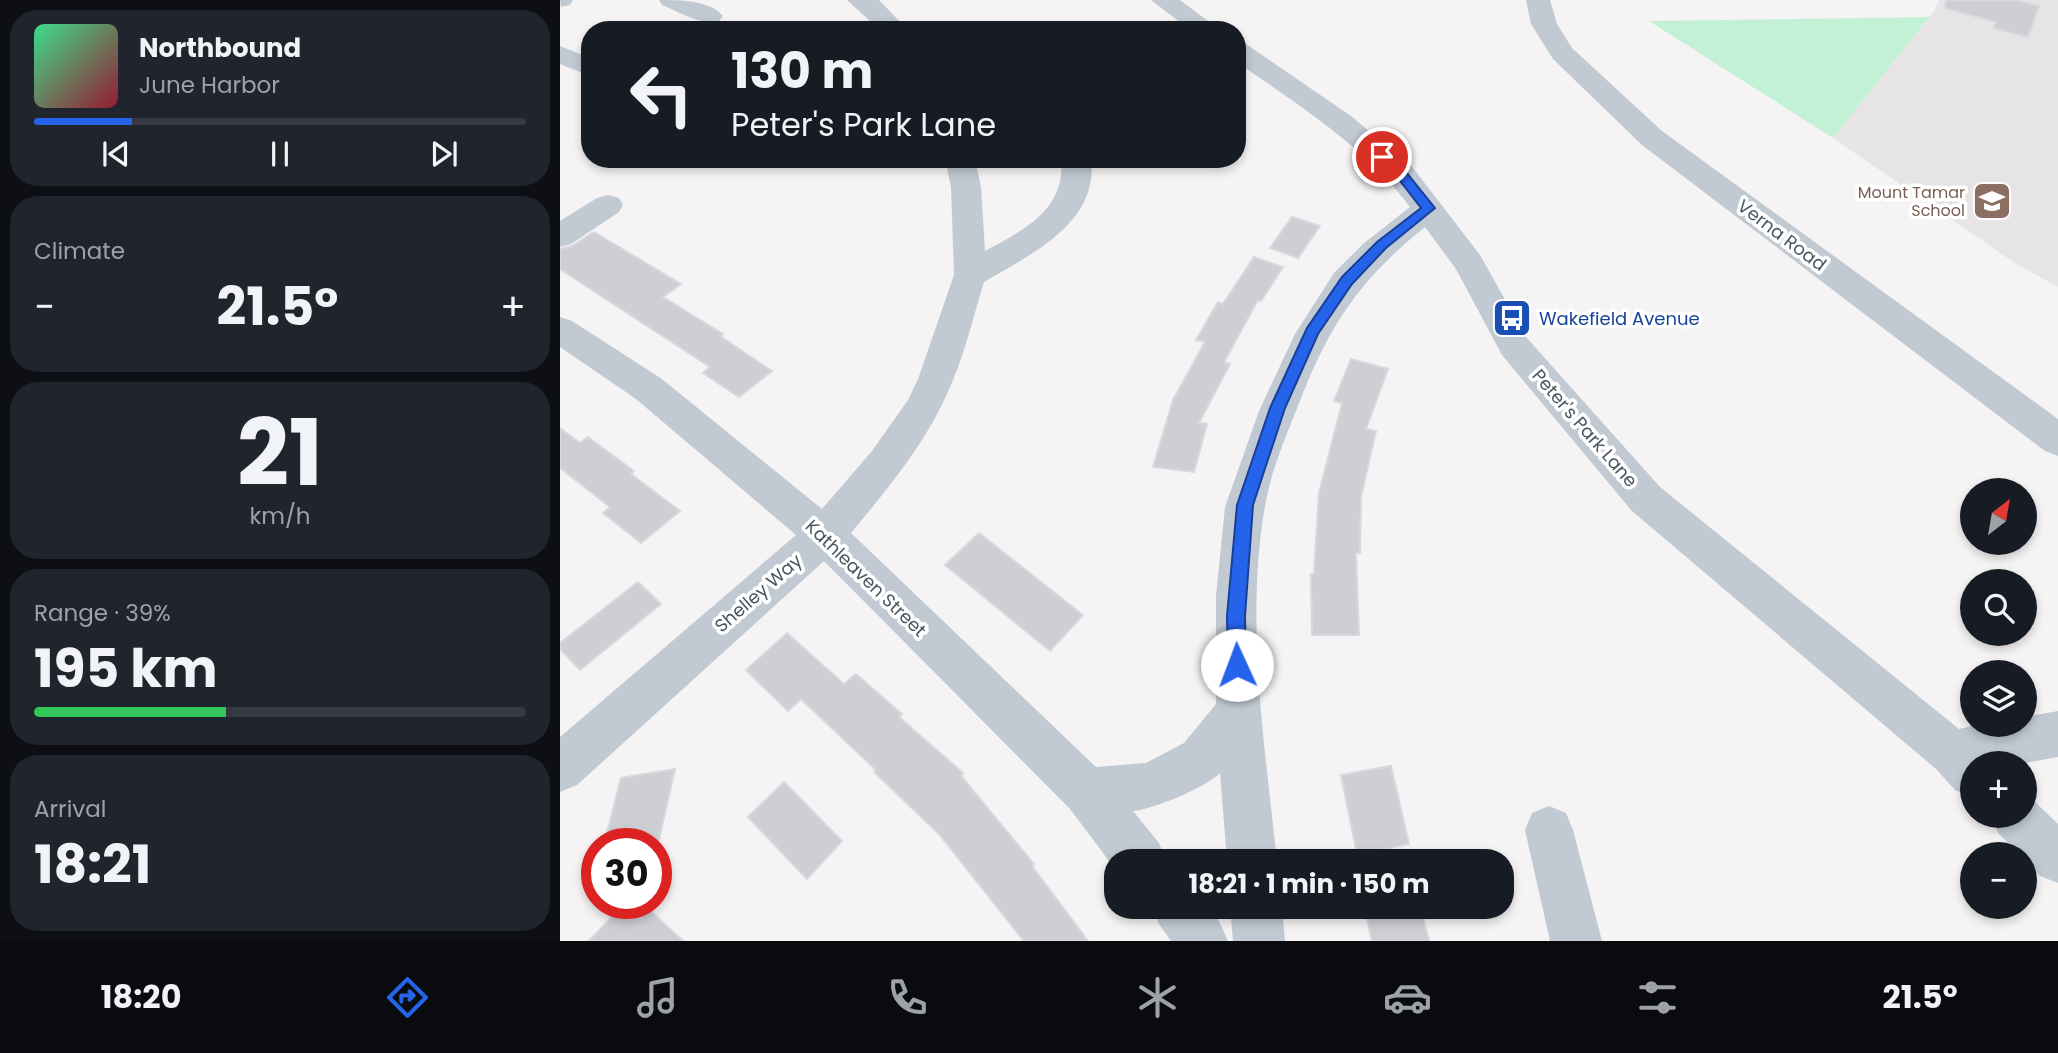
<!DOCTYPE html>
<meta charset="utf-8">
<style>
:root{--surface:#171b24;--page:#20242c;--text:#f1f3f6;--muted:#9ea1a6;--line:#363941;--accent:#2563eb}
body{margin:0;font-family:Poppins,sans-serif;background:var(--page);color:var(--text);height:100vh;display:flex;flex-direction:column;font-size:26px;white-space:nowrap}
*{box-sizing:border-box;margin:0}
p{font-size:23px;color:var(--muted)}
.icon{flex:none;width:38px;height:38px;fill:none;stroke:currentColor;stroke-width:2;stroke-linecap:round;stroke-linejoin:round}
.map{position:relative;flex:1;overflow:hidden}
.sheet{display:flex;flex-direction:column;gap:10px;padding:10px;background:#0d0f14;width:560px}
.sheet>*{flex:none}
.banner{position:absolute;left:21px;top:21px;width:665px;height:147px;border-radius:28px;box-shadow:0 4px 10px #0003;background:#171b24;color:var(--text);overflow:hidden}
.needle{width:46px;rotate:31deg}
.controls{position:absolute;left:1400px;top:478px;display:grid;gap:14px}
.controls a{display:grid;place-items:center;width:77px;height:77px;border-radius:50%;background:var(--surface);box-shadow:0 4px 10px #0003;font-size:35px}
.speed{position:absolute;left:21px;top:828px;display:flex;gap:14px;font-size:35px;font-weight:700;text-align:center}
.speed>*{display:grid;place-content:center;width:91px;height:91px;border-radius:50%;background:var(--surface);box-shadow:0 4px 10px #0003;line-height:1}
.speed .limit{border:10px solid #d22;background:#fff;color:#111}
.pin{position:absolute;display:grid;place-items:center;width:60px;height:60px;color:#fff;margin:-30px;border:4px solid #fff;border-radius:50%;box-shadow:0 2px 7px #0007}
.me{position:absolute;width:77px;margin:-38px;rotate:358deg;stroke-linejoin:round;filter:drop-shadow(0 0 5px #0008)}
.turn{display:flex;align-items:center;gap:24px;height:147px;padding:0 35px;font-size:32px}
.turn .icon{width:91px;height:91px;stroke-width:2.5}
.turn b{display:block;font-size:49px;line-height:60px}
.big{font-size:52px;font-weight:700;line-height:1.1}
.sheet .widget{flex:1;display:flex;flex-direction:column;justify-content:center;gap:10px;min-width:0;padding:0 24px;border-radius:28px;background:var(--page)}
.sheet .dial{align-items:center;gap:0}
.dial b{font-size:91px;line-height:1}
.song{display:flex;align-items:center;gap:21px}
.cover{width:84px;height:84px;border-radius:10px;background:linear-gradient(135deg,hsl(150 70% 55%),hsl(350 70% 35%))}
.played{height:7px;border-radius:4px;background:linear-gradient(90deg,var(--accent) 20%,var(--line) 20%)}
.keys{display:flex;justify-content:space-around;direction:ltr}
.heat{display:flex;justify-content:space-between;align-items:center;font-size:38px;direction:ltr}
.charge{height:10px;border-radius:5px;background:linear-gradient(90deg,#34c759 39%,var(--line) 0)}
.trip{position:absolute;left:544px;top:849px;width:410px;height:70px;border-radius:28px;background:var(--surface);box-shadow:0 4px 10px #0003;font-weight:700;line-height:70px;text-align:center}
.dock{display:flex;height:112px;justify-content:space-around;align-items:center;background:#090b0e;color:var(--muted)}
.dock .icon{width:49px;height:49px}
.dock .current{color:var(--accent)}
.dock b{font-size:32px;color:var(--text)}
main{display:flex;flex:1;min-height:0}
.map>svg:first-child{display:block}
</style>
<main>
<section class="sheet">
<div class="widget">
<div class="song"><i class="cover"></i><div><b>Northbound</b><p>June Harbor</p></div></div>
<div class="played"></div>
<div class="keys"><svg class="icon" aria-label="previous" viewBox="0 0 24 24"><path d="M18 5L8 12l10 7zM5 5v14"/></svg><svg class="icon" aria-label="pause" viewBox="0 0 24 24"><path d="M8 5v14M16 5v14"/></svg><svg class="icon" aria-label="next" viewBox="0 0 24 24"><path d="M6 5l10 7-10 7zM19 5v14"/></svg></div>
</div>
<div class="widget"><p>Climate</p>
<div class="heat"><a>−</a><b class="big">21.5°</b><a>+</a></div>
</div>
<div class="widget dial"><b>21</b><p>km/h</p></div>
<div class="widget"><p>Range · 39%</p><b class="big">195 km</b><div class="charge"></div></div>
<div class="widget"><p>Arrival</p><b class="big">18:21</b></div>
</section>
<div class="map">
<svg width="1498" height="941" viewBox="0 0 1498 941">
<rect width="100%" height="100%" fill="#f5f3f3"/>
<polygon fill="#e6e4e5" points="1379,0 1498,0 1498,287 1458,265 1273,138 1374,11"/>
<polygon fill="#c3f1d5" points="1369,17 1273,138 1089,21"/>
<g fill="#cdcfd5" stroke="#d7d9de" stroke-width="2">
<polygon points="1386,0 1456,0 1479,6 1468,37 1434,28 1436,22 1385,8"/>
<polygon points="732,217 760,226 738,258 710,248"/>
<polygon points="34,232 121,284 103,297 163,334 160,336 212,371 179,397 143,373 150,367 0,269 0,249 12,246"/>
<polygon points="694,257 723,267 701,301 698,300 664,362 670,364 639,423 647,424 634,472 593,467 613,400 645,342 636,340 658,302 663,304"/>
<polygon points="791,359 828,369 806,429 816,431 801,497 800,553 796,553 799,635 752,635 751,574 754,574 759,493 782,403 774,401"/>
<polygon points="0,428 20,443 28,437 74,471 71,474 120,511 81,543 43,513 50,507 0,468"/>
<polygon points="419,533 523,615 490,651 385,565"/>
<polygon points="78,582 101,604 20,670 0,649 0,643"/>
<polygon points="227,633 284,684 296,674 342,714 339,717 403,773 401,776 474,864 472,866 528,941 464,941 378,833 314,772 316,770 241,699 228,711 186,670"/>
<polygon points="831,766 849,844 797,854 781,775"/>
<polygon points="115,769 98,844 44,844 61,778"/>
<polygon points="224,782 282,841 247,879 188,817"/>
<polygon points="65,903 82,903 123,941 29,941"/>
<polygon points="804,906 860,906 869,941 812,941"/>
</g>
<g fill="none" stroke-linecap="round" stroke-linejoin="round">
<g fill="#c1cad2" fill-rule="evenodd">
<polygon points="0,0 13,0 10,5 1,7"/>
<path d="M99 0C119 0 150 0 163 16L159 21C140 26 120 12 102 5Z"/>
<polygon points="287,0 319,0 348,30 320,30"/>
<polygon points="591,0 620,0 660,30 630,30"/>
<polygon points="966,0 990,0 997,24 1012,48 1102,131 1498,419 1498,456 1485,451 1082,145 993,59 971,24"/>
<path d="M677 42 686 44 791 116 853 168 920 255 966 337 1100 487 1399 729 1421 724H1465V717L1498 711V757L1465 763H1412V797L1395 790 1376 769 1072 511 942 355 896 269 865 227C798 281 768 327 738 406 726 436 712 469 706 501 684 613 705 748 717 861H667L660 773C645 788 594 809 573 811L599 843 606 861H556V870L510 809 264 561 17 785 0 792V737L236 535 76 399 0 347V317L12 321 102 379 262 509 312 451 348 400 358 379 394 275 391 187 385 159H415L421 187 425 251C464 230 506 210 501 159H531C539 223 471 254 424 282 414 314 406 349 393 380 370 438 330 486 291 533L536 767 586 763 624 743 656 704V596L665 507 699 411 735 334 774 273 803 244 850 207C805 146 738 105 677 62Z"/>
<polygon points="0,46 30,58 30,76 0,64"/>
<polygon points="48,195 59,198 63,205 59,212 11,244 0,247 0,221 37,198"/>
<polygon points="1465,796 1472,799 1498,824 1498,883 1480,876 1465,860 1465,854 1459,854 1438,833 1431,816 1465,816"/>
<polygon points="989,806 1006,813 1013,830 1042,941 990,941 965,830 972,813"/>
<polygon points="592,906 649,906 660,923 668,941 611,941 599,924"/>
<polygon points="670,906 722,906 725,941 673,941"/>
</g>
</g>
<polygon fill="#2563eb" stroke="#184099" stroke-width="2" points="822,153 846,172 875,208 826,248 792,284 758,334 725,408 693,505 685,616 686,665 683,671 677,674 670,671 668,665 667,616 677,505 710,408 747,328 782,277 817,242 861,208 837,177 817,160 816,157"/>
<defs>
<g id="school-square" transform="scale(2.0125)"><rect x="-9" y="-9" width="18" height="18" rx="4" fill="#8d6e63" stroke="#fff"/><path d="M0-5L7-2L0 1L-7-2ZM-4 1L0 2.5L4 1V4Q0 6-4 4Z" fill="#fff"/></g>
<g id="bus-square" transform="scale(2.0125)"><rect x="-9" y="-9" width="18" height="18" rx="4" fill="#1a4fb4" stroke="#fff"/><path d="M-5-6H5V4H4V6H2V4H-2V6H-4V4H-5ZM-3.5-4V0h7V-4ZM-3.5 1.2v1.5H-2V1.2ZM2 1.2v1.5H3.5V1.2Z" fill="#fff"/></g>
</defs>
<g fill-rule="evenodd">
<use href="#school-square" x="1432" y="201"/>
<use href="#bus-square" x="952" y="318"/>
</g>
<g text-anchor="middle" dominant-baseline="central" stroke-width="7" stroke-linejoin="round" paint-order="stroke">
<g font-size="16" fill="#785e54" stroke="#fff" text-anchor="end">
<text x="1405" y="192">Mount Tamar<tspan x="1405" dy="18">School</tspan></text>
</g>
<g font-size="18" fill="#4a5661" stroke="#fff">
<text transform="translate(1222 235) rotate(37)">Verna Road</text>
<text transform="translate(1025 428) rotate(49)">Peter's Park Lane</text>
<text transform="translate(306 578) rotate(44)">Kathleaven Street</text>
<text transform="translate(198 593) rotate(-41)">Shelley Way</text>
</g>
<g font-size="18" fill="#164399" stroke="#fff" text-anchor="start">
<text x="979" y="318">Wakefield Avenue</text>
</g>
</g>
</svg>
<div class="controls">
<a><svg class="needle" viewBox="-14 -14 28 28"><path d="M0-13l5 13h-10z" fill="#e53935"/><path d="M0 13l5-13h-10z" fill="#9ea1a6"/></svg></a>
<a><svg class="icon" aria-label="search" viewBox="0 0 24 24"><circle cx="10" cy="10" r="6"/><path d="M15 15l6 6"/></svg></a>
<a><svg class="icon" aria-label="layers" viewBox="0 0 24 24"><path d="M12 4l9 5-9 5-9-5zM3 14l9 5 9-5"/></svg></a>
<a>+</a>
<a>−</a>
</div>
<div class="speed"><div class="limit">30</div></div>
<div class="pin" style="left:822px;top:157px;background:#d93025"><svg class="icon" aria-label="arrive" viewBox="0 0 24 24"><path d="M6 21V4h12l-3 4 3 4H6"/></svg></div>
<svg class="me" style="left:677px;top:665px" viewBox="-20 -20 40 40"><circle r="19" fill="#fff"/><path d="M0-13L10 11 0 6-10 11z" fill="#2563eb"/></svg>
<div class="trip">18:21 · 1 min · 150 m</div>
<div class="banner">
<div class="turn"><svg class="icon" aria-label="left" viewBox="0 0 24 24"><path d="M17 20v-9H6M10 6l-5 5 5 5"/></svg><div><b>130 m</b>Peter's Park Lane</div></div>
</div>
</div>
</main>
<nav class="dock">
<b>18:20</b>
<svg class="icon current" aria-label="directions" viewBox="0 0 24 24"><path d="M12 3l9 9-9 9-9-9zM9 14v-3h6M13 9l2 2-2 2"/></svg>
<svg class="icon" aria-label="music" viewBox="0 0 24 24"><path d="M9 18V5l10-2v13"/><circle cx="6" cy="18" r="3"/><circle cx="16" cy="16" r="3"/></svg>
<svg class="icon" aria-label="phone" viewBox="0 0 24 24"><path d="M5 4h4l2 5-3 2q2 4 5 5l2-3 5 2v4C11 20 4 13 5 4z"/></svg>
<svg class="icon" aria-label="climate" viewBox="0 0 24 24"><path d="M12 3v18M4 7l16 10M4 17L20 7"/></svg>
<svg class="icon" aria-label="car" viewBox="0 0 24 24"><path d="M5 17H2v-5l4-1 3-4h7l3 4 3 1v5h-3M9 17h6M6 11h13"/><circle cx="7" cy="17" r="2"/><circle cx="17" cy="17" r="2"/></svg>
<svg class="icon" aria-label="filters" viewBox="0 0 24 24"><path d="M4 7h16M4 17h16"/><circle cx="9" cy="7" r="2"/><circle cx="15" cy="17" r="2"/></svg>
<b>21.5°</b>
</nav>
